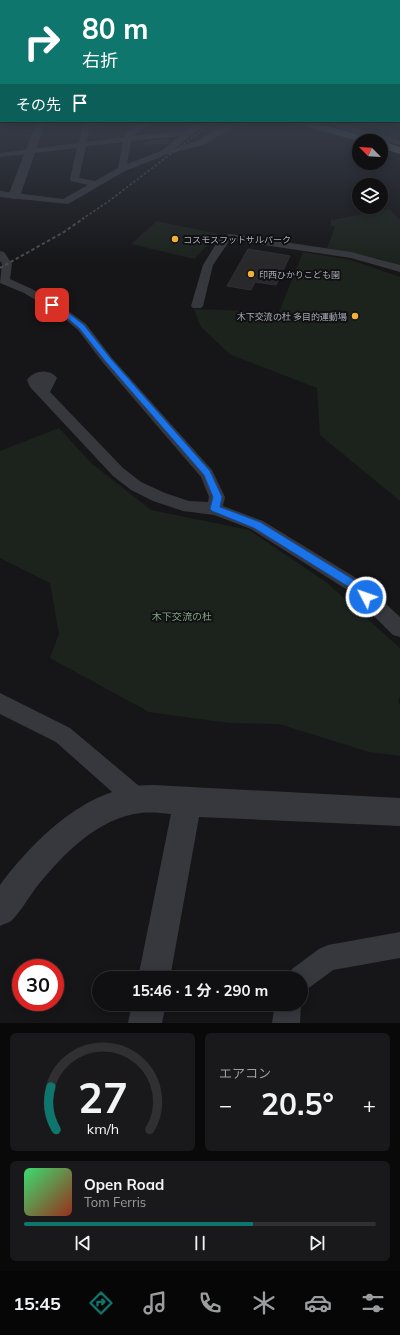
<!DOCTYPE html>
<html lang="ja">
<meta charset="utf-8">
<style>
:root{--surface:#101012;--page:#19191b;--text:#f1f3f6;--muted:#9c9d9f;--line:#303032;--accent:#0f766e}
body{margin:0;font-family:Mulish,"Noto Sans JP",sans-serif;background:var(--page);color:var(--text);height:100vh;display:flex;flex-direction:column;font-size:15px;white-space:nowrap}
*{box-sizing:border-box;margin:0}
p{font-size:13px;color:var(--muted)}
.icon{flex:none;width:22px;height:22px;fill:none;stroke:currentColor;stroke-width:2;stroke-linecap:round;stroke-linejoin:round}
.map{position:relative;height:1023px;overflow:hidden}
.side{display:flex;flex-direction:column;gap:10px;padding:10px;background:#09090a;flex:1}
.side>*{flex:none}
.guide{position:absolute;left:0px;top:0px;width:400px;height:122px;box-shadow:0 2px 10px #0003,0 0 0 1px var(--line);background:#0f766e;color:#fff;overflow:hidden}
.needle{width:26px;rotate:294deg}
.fabs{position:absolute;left:352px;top:134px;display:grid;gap:8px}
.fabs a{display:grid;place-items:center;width:36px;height:36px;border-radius:50%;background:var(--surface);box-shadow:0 2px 10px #0003,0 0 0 1px var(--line);font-size:20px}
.speed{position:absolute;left:12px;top:959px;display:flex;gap:8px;font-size:20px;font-weight:700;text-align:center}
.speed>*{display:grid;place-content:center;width:52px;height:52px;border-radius:50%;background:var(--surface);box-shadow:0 2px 10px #0003,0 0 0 1px var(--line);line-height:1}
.speed .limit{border:6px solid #d22;background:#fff;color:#111}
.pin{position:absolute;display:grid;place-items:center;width:34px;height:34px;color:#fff;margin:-17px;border-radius:8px;box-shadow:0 2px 6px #0006}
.me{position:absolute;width:44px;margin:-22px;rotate:311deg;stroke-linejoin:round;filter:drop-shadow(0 0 3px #0008)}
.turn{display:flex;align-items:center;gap:14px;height:84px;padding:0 16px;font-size:18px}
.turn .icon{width:52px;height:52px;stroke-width:2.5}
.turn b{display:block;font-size:28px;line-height:34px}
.then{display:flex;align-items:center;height:38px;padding:0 16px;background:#0003;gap:8px;font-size:15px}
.big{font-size:30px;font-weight:700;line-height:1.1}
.side .tile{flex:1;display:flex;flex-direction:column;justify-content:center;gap:6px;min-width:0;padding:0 14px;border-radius:6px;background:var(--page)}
.side .dial{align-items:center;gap:0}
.dial svg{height:104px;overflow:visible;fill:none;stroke:var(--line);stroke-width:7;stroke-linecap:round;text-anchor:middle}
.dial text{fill:var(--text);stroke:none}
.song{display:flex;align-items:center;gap:12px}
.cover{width:48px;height:48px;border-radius:6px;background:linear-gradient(135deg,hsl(140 70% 55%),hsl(10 70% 35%))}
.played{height:4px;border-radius:2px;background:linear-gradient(90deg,var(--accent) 65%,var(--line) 65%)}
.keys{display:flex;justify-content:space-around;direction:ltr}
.heat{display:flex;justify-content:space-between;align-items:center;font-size:22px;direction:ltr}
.side .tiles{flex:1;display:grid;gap:10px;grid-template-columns:1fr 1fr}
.tile:last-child{grid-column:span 2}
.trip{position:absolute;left:92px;top:971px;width:216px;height:40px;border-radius:20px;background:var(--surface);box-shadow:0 2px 10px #0003,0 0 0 1px var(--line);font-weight:700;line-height:40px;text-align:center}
.dock{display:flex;height:64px;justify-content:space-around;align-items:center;background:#060607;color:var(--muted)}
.dock .icon{width:28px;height:28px}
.dock .current{color:var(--accent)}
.dock b{font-size:18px;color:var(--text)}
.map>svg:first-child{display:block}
</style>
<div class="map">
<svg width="400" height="1023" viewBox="0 0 400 1023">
<rect width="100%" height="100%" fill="#161618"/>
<g fill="#1c231d">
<polygon points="399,120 400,143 336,121 399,121"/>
<polygon points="389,209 400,220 400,266 380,259 327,248 335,227 331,226 331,220"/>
<polygon points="157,221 218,234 194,259 131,244"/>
<polygon points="303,252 351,260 400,277 400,501 320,435 317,388 231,355 201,327 194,309 279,312"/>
<polygon points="59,428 91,463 151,510 249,530 326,582 400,648 400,696 398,702 400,704 400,756 369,752 279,724 229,723 149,712 50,658 59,634 50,583 0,558 0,451"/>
</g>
<g fill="#29292c" stroke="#303034">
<polygon points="169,139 168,143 144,144 148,141"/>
<polygon points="248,249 290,256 276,285 255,282 251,290 227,286"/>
</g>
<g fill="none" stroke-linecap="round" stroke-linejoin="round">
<g fill="#37383d" fill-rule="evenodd">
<path d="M93 121H102L89 129 87 142 124 137 125 133 146 121H155L132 136 186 131 200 121H209L175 148 197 141 223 126 243 121H255L229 130 203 145 168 154 125 171 68 204 0 197V191L63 199 88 185 71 181 70 179 77 148 0 157V153L79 143 82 128ZM180 136 161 151 127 164 131 141ZM123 142 118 168 95 181 79 178 86 146Z"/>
<polygon points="322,121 333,121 400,141 400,145 373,139 371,141 364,141 366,137"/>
<polygon points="230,234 351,252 400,265 400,272 351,258 230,240 213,265 203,306 201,308 193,308 191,306 203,265 221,236"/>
<path d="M0 251 4 252 12 264 10 279 32 289 67 310 86 324 112 358 212 470 225 497 223 506 263 521 361 581 400 617V637L393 635 349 591 251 529 214 515 183 511 153 501 131 490 113 476 30 387 27 380C33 370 50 368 57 378L50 392 123 468 141 482 165 493 189 501 208 502 209 497 201 477 104 364 78 330 59 314 24 293 0 283 2 264 0 261Z"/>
<polygon points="0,693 70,728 145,791 148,799 145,807 137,810 129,807 56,742 0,714"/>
<polygon points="400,932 400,958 333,970 310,987 301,991 301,978 288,978 292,969 319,949 328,945"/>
<polygon points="301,1003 301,1004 300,1023 272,1023 275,1004"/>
</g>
<g fill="#37383d" fill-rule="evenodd">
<polygon points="41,121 52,121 44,127 20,196 14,199 10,198 8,196 35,126"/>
<path d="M154 785 400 798V826L199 817 170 978H138L171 814C161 813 151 812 141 813 97 818 61 856 35 889 29 897 19 914 11 921 9 923 3 924 0 926V885C36 837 90 784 154 785Z"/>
<polygon points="132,1004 166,1004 162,1023 128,1023"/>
</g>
<g fill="#5b5e65" fill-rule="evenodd">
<polygon points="292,121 309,121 375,139 376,141 359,141 293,123"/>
<path d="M380 141C387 142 394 145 400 147V154L381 148Z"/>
</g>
<polyline stroke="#4a4c52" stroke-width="1.5" stroke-dasharray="2.5 2" stroke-linecap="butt" points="82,219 109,201 214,121"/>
<polyline stroke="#4a4c52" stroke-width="2" stroke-dasharray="3.5 2.5" stroke-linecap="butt" points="0,268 64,232 84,218"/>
</g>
<linearGradient id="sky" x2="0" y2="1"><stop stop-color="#0c0c0d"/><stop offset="0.46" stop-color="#363c48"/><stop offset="1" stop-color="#363c48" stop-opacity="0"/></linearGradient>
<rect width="400" height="263" fill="url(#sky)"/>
<path fill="#1a73e8" stroke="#114b97" d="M49 304H54L66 311 84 325 111 359 210 471 222 497 220 507 260 522 359 583 372 597 370 600C362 602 357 594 352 589L254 528 212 511 210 509 213 497 204 475 106 362 79 328 61 313 49 306Z"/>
<g fill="#f2b134" stroke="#111113" stroke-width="1.5">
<circle cx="175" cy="239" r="4"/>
<circle cx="251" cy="274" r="4"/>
<circle cx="355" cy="316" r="4"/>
</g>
<g text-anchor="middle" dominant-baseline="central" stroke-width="4" stroke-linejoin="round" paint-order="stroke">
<g font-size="9" fill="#a8adb8" stroke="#111113" text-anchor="start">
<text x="183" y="239">コスモスフットサルパーク</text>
<text x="259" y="274">印西ひかりこども園</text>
<text x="347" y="316" text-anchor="end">木下交流の杜 多目的運動場</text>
</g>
<g font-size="10" fill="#7fa381" stroke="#111113">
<text x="182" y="616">木下交流の杜</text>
</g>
</g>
</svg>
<div class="fabs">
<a><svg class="needle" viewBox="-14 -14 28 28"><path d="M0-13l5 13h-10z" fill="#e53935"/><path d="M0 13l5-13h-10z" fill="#9c9d9f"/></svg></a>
<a><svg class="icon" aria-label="layers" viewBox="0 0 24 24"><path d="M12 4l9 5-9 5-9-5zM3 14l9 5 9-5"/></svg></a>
</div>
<div class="speed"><div class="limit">30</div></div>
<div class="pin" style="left:52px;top:305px;background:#d93025"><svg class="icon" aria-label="arrive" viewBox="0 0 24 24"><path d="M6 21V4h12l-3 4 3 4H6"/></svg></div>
<svg class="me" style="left:366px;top:597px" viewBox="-20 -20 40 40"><circle r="17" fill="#1a73e8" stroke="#fff" stroke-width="3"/><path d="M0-11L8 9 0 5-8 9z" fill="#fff"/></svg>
<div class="trip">15:46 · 1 分 · 290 m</div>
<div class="guide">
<div class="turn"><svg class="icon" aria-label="right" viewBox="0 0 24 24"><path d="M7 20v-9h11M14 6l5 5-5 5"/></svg><div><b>80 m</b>右折</div></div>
<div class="then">その先<svg class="icon" aria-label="arrive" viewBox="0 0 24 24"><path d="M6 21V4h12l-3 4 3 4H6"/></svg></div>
</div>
</div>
<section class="side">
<div class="tiles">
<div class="tile dial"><svg viewBox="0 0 100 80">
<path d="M14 69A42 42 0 1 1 86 69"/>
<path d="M14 69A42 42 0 0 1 10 36" stroke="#0f766e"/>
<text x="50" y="56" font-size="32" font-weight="700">27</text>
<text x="50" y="72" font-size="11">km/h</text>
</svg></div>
<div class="tile"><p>エアコン</p>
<div class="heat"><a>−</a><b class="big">20.5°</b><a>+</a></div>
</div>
<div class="tile">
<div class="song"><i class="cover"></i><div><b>Open Road</b><p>Tom Ferris</p></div></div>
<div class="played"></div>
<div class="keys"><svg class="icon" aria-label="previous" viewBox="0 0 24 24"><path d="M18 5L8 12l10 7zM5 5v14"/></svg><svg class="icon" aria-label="pause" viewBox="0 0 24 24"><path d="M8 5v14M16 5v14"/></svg><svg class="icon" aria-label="next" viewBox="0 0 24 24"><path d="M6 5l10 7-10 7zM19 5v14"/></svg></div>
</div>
</div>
</section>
<nav class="dock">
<b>15:45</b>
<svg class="icon current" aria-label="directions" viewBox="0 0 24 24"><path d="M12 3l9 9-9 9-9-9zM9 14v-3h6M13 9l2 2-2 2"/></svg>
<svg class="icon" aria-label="music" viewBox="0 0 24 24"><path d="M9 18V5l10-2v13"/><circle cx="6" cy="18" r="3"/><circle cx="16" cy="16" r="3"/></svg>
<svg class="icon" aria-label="phone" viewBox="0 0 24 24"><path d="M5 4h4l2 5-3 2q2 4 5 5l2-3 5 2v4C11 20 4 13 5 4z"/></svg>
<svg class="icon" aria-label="climate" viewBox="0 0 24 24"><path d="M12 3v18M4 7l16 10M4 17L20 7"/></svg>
<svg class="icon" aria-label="car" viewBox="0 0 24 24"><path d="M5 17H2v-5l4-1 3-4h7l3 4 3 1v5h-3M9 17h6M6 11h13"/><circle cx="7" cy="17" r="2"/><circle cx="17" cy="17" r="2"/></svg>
<svg class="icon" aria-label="filters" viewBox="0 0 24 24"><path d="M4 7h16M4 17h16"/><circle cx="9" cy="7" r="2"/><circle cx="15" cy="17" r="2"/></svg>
</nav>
